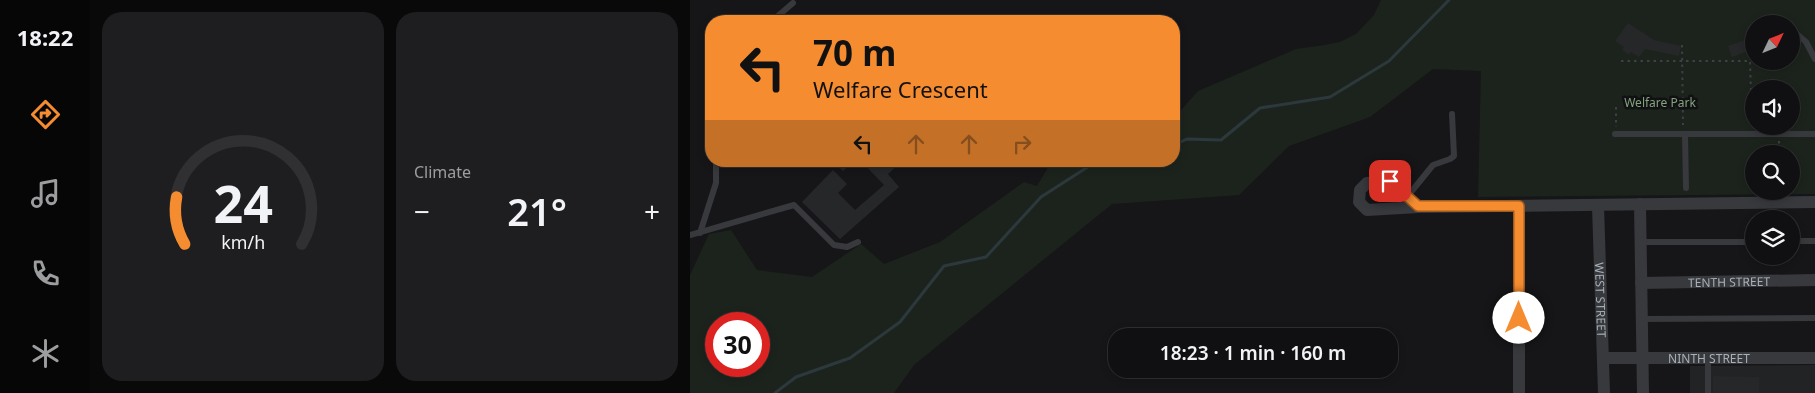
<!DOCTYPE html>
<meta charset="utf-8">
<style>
:root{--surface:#101012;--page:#1e1e20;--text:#f1f3f6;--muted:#9c9d9f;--line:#303032;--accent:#f68c30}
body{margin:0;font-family:"Noto Sans",sans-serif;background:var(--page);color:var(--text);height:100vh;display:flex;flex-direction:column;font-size:19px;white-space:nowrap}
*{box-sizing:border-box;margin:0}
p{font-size:16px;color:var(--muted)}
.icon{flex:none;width:28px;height:28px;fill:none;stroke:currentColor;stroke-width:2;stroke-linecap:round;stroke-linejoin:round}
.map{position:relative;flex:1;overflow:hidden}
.panel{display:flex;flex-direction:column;gap:12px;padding:12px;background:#09090a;width:600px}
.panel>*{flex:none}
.hud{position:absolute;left:15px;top:15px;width:475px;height:152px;border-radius:20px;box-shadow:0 2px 8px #0003,0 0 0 1px var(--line);background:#f68c30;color:#111;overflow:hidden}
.needle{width:32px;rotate:47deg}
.fabs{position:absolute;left:1055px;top:15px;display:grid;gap:10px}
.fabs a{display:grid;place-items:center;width:55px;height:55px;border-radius:50%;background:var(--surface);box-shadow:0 2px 8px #0003,0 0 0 1px var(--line);font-size:25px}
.speed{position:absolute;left:15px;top:312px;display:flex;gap:10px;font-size:25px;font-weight:700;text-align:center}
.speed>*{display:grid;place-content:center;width:65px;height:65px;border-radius:50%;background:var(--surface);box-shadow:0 2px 8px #0003,0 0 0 1px var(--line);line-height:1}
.speed .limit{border:8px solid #d22;background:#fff;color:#111}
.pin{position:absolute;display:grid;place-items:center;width:42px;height:42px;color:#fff;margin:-21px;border-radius:10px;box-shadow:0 2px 8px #0006}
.me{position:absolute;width:55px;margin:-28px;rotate:0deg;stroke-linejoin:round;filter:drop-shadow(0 0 4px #0008)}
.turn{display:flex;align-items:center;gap:18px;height:105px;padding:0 25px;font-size:22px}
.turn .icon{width:65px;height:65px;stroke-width:2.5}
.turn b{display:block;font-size:35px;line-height:42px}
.lanes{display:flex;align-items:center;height:48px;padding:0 25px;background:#0003;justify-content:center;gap:25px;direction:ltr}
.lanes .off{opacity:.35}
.big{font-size:38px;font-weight:600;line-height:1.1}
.panel .tile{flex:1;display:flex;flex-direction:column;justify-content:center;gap:8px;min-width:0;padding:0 18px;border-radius:20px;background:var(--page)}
.panel .dial{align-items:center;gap:0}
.dial svg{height:130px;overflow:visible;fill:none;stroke:var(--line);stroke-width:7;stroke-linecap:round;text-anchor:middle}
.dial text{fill:var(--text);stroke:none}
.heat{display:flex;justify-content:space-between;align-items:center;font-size:28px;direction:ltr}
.panel .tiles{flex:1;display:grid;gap:12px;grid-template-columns:repeat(2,1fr)}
.trip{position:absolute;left:418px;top:328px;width:290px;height:50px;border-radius:20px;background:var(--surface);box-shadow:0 2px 8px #0003,0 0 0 1px var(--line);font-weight:600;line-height:50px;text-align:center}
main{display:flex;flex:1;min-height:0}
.tab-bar{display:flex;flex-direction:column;width:90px;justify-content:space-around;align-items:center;background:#060607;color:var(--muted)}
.tab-bar .icon{width:35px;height:35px}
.tab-bar .current{color:var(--accent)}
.tab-bar b{font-size:22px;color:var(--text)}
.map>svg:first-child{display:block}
</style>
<main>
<nav class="tab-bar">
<b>18:22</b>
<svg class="icon current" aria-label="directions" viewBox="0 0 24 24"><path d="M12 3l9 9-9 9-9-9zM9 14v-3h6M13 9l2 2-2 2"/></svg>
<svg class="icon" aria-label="music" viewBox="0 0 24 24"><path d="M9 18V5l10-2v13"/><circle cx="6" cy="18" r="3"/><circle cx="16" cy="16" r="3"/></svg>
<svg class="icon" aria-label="phone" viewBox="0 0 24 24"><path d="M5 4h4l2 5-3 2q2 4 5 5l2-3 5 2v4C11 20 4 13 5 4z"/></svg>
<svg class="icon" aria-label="climate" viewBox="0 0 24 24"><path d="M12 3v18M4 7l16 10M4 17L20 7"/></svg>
</nav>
<section class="panel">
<div class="tiles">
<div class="tile dial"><svg viewBox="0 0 100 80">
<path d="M14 69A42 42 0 1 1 86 69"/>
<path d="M14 69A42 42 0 0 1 9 40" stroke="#f68c30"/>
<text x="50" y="56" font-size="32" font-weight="700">24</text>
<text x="50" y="72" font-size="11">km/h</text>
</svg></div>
<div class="tile"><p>Climate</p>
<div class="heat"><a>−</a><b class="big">21°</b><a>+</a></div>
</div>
</div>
</section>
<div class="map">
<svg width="1125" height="393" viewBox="0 0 1125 393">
<rect width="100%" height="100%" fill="#161618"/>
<polygon fill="#222325" points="1125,365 1125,393 1000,393 1000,366"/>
<path fill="#1c231c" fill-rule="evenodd" d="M691 0H1125V194L788 197 791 71 743 69 680 117 599 146 549 195 422 204 224 365 204 393H0V275L19 234 41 230 67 270 122 277 171 244 194 264 250 242 334 182 347 186 362 161H484V118L508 91 606 49 635 45 650 42 666 34 684 15ZM1064 24H1101V61H1064ZM1064 89H1101V126H1064ZM1064 154H1101V191H1064ZM26 324H69V366H26Z"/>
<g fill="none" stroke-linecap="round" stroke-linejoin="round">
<g stroke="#2c383c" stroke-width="3">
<polyline points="484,145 497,139 531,140 570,108 640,97 699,61 759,0"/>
<polyline points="85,393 106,377 160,358 210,322 254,266 296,257 351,197 407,161"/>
</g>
</g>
<g fill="#262729">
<polygon points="938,23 964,40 991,46 989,56 955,49 949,57 941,52 939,55 932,50 934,47 925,41"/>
<polygon points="1064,37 1064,49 1042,57 1038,46"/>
<polygon points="143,161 164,161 153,171"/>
<polygon points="171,161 212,161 198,174 209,187 150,239 112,202 143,170 157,184 148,193 165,210 194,185"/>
<polygon points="1023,376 1069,377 1069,393 1023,393"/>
</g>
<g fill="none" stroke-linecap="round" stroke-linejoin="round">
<g stroke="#3d4044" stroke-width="2" stroke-dasharray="2.5 4" stroke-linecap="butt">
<polyline points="992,45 993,125"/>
<polyline points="931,61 1060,61 1062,127"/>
<polyline points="926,107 926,127"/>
<polyline points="1089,141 1089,154"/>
</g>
<g stroke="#37393d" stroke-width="6">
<polyline points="1088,18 1095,24"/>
<polyline points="82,21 103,3"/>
<polyline points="1101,29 1116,42 1125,59"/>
<polyline points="925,134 1125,134"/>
<polyline points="995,135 996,188"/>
<polyline points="717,197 743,165 760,159 764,156 762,114"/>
<polyline points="10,233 26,183 26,161"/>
<polyline points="0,235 104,205 144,245 157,247 168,242"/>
<polyline points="1101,241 1125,241"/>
<polyline points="951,242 1064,242"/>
<polyline points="952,319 1125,318"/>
<polyline points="1018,358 1018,393"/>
</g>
<g stroke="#37393d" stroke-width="12">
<polyline points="950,204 953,393"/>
<path id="s1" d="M908 206 914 393"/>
<polyline points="728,207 700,181 677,183 670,190 669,202 677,210 728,207 1125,202"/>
<path id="s2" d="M951 283 1125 280"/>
<path id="s3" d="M913 358H1125"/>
<polyline points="829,393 829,206"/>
</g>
</g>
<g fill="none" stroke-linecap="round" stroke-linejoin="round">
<g stroke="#a05b1f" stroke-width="12">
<polyline id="route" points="700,181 728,206 829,206 829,318"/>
</g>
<use href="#route" stroke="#f68c30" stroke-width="9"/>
</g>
<g text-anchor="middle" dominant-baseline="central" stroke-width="5" stroke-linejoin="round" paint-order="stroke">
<g font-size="12" fill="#84a47e" stroke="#111113">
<text x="970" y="102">Welfare Park</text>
</g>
<g font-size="12" fill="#a8b0b8" stroke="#111113">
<text stroke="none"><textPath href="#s2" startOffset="88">TENTH STREET</textPath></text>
<text stroke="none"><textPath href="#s1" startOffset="94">WEST STREET</textPath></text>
<text stroke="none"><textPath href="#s3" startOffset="106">NINTH STREET</textPath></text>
</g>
</g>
</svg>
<div class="fabs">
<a><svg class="needle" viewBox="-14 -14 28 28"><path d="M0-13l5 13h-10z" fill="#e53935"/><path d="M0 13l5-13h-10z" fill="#9c9d9f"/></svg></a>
<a><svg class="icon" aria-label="sound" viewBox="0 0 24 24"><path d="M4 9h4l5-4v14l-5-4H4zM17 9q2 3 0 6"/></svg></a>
<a><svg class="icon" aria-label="search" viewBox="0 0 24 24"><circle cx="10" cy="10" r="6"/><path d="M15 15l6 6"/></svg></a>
<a><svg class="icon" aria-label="layers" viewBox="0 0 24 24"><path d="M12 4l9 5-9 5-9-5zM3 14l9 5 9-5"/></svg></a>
</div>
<div class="speed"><div class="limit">30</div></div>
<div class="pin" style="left:700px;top:181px;background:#d93025"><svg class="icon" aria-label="arrive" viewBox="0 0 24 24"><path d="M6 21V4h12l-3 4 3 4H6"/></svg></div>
<svg class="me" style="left:829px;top:318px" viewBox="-20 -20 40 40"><circle r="19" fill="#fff"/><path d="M0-13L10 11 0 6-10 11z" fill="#f68c30"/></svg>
<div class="trip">18:23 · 1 min · 160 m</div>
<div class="hud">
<div class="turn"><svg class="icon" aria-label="left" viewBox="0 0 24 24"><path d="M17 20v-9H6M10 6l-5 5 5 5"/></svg><div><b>70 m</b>Welfare Crescent</div></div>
<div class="lanes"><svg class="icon" aria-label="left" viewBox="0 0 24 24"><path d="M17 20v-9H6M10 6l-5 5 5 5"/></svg><svg class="icon off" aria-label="ahead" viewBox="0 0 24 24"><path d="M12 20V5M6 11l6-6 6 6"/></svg><svg class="icon off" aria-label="ahead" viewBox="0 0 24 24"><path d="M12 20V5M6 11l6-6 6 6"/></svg><svg class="icon off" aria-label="right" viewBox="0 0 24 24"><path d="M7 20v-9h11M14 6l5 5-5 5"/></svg></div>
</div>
</div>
</main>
